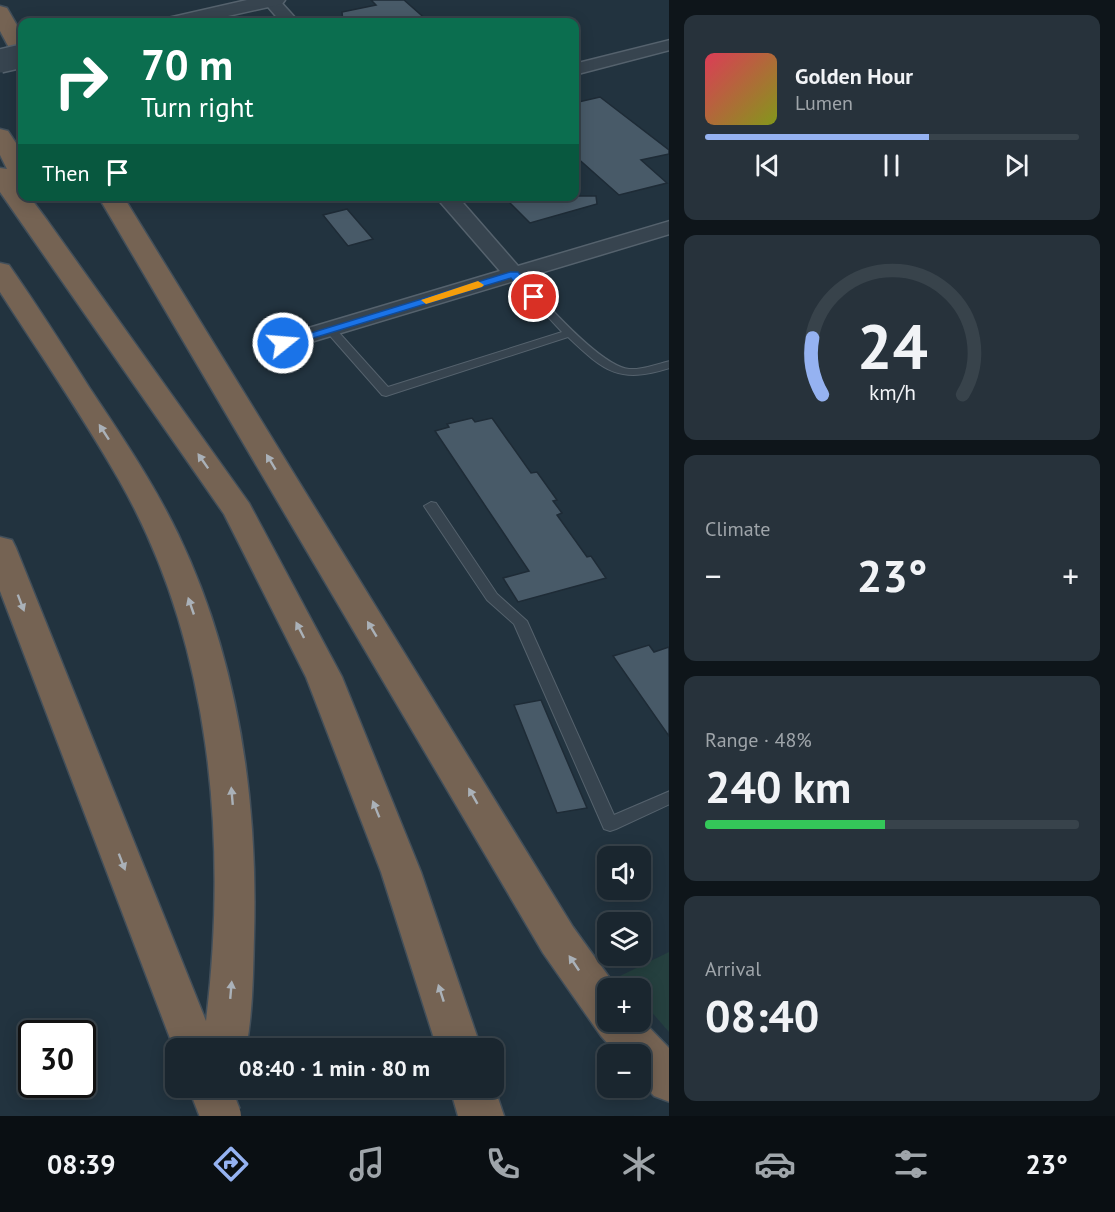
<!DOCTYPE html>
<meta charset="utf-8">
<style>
:root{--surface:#1a262f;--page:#27323b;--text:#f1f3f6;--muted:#9fa5aa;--line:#38434b;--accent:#95b2f1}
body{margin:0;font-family:"PT Sans",sans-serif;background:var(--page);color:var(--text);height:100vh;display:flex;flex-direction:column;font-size:22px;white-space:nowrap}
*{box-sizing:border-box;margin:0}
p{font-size:20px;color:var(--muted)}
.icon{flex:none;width:33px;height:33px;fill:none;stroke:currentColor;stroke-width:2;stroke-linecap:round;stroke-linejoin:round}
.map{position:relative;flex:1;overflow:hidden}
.drawer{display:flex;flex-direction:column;gap:15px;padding:15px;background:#0e151a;width:446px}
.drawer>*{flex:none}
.banner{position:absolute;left:18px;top:18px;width:561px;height:183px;border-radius:12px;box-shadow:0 3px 15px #0003,0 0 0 2px var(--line);background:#0b6e4f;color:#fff;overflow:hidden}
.controls{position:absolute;left:597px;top:846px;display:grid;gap:12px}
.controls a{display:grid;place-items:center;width:54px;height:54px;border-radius:12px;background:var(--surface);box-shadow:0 3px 15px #0003,0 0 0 2px var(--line);font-size:30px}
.speed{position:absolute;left:18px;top:1020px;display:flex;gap:12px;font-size:30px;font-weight:700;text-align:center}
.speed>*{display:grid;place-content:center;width:78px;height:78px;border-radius:50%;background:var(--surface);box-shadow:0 3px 15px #0003,0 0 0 2px var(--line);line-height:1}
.speed .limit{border:3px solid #111;border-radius:9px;background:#fff;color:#111}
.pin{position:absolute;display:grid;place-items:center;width:51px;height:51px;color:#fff;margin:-26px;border:3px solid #fff;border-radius:50%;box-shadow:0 2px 6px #0007}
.me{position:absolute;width:66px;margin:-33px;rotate:73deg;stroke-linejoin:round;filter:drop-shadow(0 0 4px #0008)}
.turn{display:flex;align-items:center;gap:21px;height:126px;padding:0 24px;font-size:27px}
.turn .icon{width:78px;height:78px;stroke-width:2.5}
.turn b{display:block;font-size:42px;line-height:51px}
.then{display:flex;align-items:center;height:57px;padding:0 24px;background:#0003;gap:12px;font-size:22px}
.big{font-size:45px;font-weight:800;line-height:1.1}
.drawer .widget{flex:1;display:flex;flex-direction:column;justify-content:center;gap:9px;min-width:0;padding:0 21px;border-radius:12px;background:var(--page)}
.drawer .dial{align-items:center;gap:0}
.dial svg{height:156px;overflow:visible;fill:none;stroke:var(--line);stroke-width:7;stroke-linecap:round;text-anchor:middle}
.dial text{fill:var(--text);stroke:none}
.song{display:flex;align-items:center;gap:18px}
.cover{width:72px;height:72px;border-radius:9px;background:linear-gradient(135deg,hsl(350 70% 55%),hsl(70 70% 35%))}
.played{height:6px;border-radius:3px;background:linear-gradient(90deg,var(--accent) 60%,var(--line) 60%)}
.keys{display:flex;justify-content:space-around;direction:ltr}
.heat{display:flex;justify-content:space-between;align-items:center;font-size:33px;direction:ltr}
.charge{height:9px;border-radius:4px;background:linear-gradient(90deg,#34c759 48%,var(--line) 0)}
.trip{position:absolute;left:165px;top:1038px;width:339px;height:60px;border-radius:12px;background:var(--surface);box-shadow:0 3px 15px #0003,0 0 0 2px var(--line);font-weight:800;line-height:60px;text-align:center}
.tabs{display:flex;height:96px;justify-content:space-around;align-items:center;background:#0a0f13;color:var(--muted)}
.tabs .icon{width:42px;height:42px}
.tabs .selected{color:var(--accent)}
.tabs b{font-size:27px;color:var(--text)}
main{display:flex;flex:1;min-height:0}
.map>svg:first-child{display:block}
</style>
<main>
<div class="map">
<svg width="670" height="1116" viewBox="0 0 670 1116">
<rect width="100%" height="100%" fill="#22333f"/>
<polygon fill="#25403f" points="669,952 669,1032 641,1000 640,988 631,988 620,976"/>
<g fill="#485a68" stroke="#1e2b36" stroke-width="1.5">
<polygon points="371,0 404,0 429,22 343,22 342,12 376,5"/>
<polygon points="600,97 669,150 669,154 641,160 667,183 619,195 574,155 574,103"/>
<polygon points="503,196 596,196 597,204 530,223"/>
<polygon points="347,209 373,239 348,246 323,215"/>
<polygon points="472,418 475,422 492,418 531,473 537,472 557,500 553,501 562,513 557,515 587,557 591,556 606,578 518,602 503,578 529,571 435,431 449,427 447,424"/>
<polygon points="649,645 654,652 669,647 669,736 613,656"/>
<polygon points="541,700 587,808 557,813 514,705"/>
</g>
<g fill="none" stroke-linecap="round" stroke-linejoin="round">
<g stroke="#55626d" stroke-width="2">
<g id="service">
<path d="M514 271 518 272C538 295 599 366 629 369 643 370 656 364 670 361V368C619 384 605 372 568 337L386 396 382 395 324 329 330 326 334 327 388 387 562 332 510 276 509 274Z"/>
<polygon points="431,502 436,503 497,594 527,621 614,815 670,791 670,804 616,829 610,831 604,829 514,624 487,600 424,506"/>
</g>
</g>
<g stroke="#55626d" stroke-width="3">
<g id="minor">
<polygon points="262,0 279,0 299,22 281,22"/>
<polygon points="670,40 670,50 574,75 574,64"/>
<polygon points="435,196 457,196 518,266 670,221 670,234 291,348 275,348 271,343 275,338 500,271"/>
</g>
</g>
<g stroke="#55626d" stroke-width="3">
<polygon id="tertiary" points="247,0 285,0 282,4 201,22 165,22 168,18"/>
</g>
<g stroke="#424f5a" stroke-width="3">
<g id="motorway">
<polygon points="0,6 7,8 22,34 22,58 14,57 0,31"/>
<polygon points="0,129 8,131 22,152 22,196 29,196 47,220 249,503 342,677 421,872 481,1048 437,1048 381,872 306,677 224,514 0,192 0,168 7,169 0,155"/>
<polygon points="98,196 123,196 573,927 617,988 608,988 608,1022 640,1022 640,1018 670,1049 670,1102 654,1096 640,1081 640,1054 617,1054 601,1036 543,953"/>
<path d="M0 263 9 265C37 305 63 346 89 387 121 435 153 482 178 534 238 659 258 799 254 936 253 973 253 1012 246 1048H176V1054L0 591V537L12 540 16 548 206 1021C228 840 211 641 119 480 82 415 40 354 0 292Z"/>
<polygon points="494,1086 504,1116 458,1116 450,1088"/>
</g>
</g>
<use href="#service" fill="#37444f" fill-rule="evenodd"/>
<use href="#minor" fill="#37444f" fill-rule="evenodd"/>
<use href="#tertiary" fill="#37444f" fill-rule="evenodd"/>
<use href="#motorway" fill="#756353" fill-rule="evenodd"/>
<g stroke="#55626d" stroke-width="26" stroke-linecap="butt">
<polyline id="tertiary-bridge" points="0,61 22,56"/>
</g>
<g stroke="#424f5a" stroke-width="43" stroke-linecap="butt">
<polyline id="motorway-bridge" points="210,1088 221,1116"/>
</g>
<use href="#tertiary-bridge" stroke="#37444f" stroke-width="23"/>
<use href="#motorway-bridge" stroke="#756353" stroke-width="40"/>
</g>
<defs><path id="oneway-solid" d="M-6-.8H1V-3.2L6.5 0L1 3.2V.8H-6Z" transform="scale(1.5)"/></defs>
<g fill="#aab1b8">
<use href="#oneway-solid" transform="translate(104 432) rotate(-123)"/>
<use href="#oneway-solid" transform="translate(203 461) rotate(-125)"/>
<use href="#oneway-solid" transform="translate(271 462) rotate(-121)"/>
<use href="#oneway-solid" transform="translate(21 603) rotate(69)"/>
<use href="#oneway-solid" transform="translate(191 606) rotate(-109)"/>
<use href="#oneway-solid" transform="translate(372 629) rotate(-121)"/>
<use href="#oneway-solid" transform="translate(300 630) rotate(-117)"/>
<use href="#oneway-solid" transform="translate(232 796) rotate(-95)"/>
<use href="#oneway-solid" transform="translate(473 796) rotate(-120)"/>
<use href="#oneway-solid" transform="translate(376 809) rotate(-112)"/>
<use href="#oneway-solid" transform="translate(122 862) rotate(69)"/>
<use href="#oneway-solid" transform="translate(574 963) rotate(-124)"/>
<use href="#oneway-solid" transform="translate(231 990) rotate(-85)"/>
<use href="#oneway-solid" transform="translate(441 993) rotate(-108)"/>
</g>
<polygon fill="#1a73e8" stroke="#114b97" stroke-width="1.5" points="510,272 518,272 538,294 538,299 530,299 511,278 287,346 278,343"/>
<polygon fill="#f59e0b" points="478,281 484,285 482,287 426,304 421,300"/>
</svg>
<div class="controls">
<a><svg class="icon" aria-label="sound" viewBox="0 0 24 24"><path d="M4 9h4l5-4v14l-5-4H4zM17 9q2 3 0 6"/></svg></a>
<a><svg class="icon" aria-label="layers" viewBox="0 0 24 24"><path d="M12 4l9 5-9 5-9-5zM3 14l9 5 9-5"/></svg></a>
<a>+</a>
<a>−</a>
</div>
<div class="speed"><div class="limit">30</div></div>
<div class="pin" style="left:534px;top:297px;background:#d93025"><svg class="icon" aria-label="arrive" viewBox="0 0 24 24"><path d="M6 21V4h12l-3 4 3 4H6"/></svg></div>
<svg class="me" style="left:283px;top:343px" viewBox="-20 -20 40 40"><circle r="17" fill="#1a73e8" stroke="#fff" stroke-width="3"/><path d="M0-11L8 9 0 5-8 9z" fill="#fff"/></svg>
<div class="trip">08:40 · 1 min · 80 m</div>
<div class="banner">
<div class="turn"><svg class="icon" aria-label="right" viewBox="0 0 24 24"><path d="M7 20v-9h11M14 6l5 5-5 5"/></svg><div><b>70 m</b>Turn right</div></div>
<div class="then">Then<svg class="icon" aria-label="arrive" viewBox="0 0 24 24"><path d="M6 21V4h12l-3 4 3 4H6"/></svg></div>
</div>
</div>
<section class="drawer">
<div class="widget">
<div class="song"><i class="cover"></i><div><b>Golden Hour</b><p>Lumen</p></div></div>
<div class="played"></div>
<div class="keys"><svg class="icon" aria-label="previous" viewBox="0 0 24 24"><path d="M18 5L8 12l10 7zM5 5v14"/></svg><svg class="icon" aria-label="pause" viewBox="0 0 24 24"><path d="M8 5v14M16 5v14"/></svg><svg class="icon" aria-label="next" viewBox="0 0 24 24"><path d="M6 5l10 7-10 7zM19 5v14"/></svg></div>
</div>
<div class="widget dial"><svg viewBox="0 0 100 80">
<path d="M14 69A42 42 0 1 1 86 69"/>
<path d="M14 69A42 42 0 0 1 9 40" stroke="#95b2f1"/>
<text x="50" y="56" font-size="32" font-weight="700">24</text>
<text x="50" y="72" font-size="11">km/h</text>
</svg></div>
<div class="widget"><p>Climate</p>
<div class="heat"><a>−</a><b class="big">23°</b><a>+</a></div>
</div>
<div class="widget"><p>Range · 48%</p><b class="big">240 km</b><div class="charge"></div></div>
<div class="widget"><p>Arrival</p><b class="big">08:40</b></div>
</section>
</main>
<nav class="tabs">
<b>08:39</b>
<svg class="icon selected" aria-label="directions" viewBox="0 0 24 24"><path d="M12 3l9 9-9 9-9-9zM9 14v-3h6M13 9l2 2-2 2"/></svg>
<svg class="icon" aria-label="music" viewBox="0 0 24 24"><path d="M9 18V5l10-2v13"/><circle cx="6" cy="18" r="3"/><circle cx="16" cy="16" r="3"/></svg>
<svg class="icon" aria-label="phone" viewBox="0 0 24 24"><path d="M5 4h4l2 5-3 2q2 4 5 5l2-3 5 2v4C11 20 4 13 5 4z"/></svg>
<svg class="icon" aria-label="climate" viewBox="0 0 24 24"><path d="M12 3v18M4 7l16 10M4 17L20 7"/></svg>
<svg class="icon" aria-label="car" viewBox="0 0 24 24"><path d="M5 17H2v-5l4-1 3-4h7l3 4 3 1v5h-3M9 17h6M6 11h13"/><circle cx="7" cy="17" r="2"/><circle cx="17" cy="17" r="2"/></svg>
<svg class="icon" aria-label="filters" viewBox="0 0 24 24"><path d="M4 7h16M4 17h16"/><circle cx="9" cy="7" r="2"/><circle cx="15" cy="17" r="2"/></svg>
<b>23°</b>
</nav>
